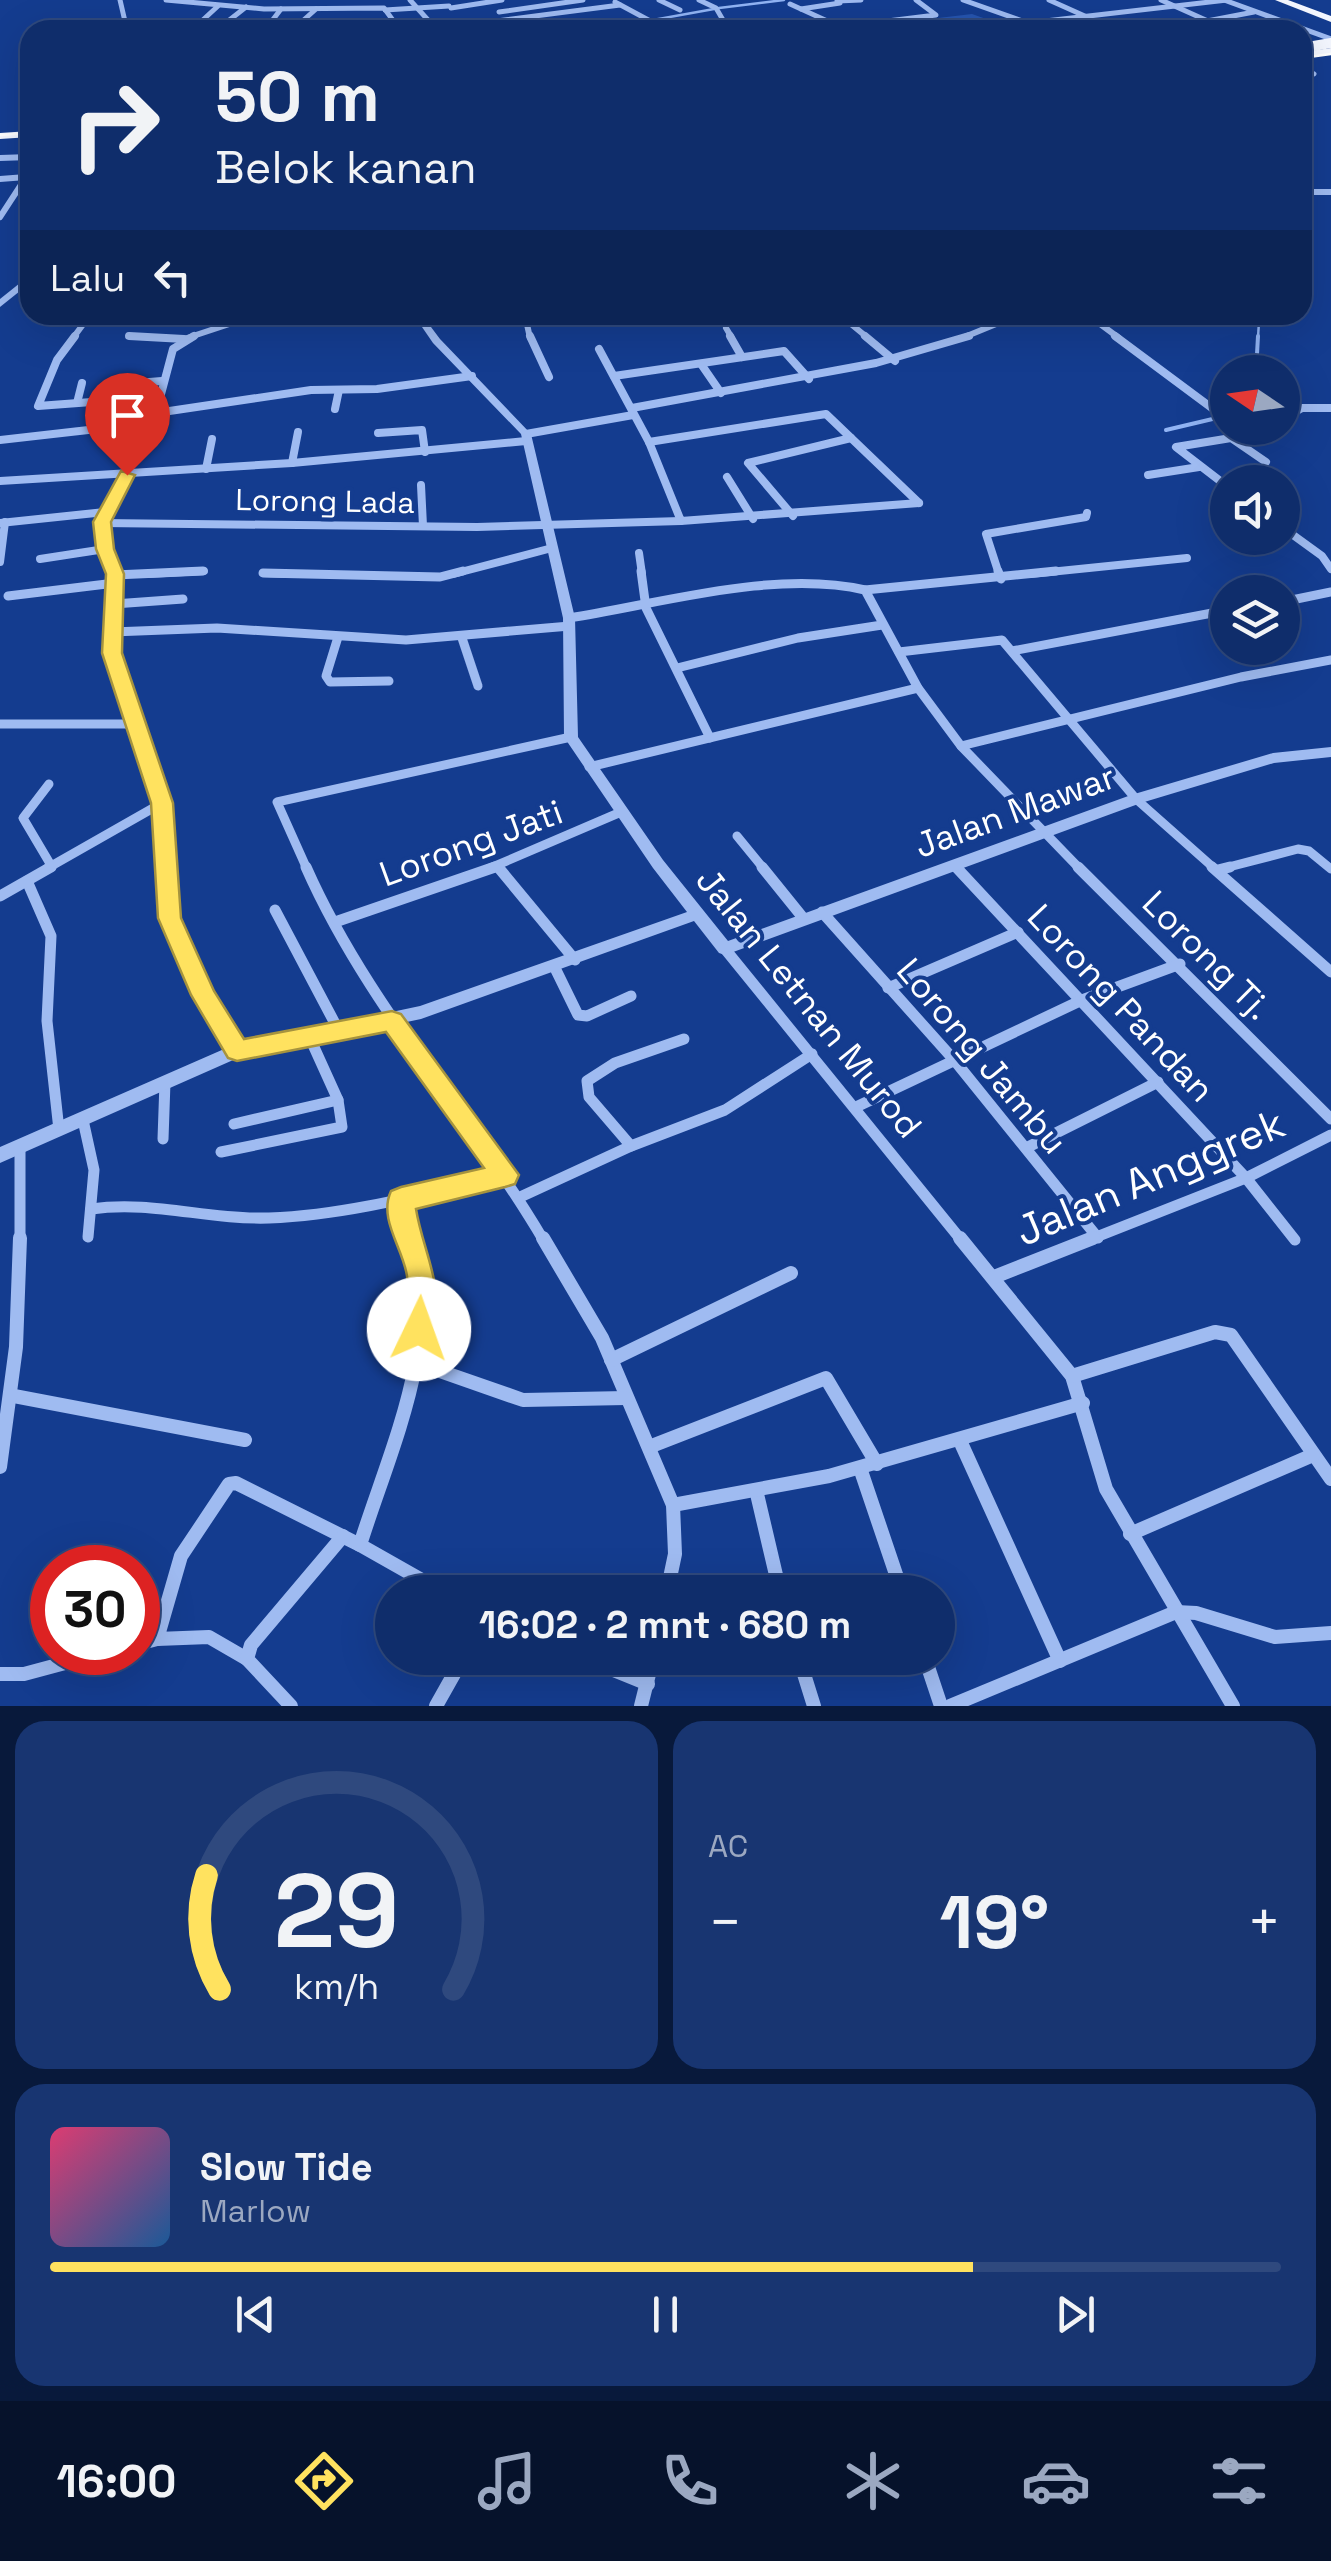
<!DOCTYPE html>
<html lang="id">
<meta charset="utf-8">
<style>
:root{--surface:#0f2d6b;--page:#183571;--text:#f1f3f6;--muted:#9ba8c1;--line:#2f497e;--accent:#ffe25f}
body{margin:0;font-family:"Space Grotesk",sans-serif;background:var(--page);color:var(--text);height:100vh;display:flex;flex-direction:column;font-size:38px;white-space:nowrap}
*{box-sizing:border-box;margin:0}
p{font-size:32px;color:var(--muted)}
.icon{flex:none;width:55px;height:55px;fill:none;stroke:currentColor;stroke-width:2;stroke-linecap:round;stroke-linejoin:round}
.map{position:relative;height:1706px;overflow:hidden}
.side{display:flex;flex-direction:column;gap:15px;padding:15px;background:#08193b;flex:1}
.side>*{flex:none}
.guide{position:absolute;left:20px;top:20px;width:1292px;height:305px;border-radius:30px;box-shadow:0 10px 40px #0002,0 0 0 2px var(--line);background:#0f2d6b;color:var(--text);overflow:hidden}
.needle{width:65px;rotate:283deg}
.fabs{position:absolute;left:1210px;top:355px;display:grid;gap:20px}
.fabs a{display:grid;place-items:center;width:90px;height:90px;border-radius:50%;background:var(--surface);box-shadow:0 10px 40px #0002,0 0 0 2px var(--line);font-size:50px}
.speed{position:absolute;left:30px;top:1545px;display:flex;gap:20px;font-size:50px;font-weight:700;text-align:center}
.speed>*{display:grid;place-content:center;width:130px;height:130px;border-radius:50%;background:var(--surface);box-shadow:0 10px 40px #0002,0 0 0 2px var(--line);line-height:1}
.speed .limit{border:15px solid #d22;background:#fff;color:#111}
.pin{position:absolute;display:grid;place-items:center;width:85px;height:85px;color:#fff;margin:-102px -42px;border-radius:50% 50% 50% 0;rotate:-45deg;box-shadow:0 0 10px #0007}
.pin .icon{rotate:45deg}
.me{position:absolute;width:110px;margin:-55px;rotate:3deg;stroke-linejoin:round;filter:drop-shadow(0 0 8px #0008)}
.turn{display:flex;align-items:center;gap:35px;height:210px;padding:0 30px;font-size:45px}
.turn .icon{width:130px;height:130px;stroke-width:2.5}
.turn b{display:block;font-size:70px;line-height:85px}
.then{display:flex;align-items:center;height:95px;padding:0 30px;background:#0003;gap:20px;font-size:38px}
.big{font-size:75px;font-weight:600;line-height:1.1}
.side .widget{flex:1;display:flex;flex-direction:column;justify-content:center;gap:15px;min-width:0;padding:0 35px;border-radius:30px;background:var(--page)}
.side .dial{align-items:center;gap:0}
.dial svg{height:260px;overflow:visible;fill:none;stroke:var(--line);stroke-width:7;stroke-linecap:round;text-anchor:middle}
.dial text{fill:var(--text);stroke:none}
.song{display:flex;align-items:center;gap:30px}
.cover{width:120px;height:120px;border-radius:15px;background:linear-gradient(135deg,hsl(340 70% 55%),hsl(210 70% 35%))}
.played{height:10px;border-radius:5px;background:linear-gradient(90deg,var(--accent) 75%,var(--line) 75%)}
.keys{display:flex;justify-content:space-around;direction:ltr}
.heat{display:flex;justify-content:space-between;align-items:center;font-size:55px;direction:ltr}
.side .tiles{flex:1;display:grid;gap:15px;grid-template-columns:1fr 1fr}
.widget:last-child{grid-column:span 2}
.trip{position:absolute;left:375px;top:1575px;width:580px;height:100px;border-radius:50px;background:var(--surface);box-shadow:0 10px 40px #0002,0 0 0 2px var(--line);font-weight:600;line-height:100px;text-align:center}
.tabs{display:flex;height:160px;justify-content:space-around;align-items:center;background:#06122b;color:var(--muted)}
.tabs .icon{width:70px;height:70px}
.tabs .selected{color:var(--accent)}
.tabs b{font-size:45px;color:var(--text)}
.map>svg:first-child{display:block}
</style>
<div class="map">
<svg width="1331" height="1706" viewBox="0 0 1331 1706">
<rect width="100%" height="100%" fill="#143c8f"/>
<polygon fill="#2654ae" points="972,14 1006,26 1039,30 862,27"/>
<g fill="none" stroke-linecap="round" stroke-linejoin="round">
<g stroke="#91b4f4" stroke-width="2.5">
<polyline points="719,8 784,0"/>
<polyline points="653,20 714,9"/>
<polyline points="1258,338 1259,321 1284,320 1284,315"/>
</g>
<g stroke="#91b4f4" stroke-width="4">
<polyline points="1256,372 1258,336"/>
<polyline points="1166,430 1221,417"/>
</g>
<g stroke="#9fbbf1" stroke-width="5">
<polyline points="120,0 127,30"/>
<polyline points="166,0 264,9 384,8 400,30"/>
<polyline points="410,0 437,30"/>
<polyline points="659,0 680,10"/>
<polyline points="699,0 716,8 723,20 715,23 722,30"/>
<polyline points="963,0 1028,23 1227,0"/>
<polyline points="1049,0 1087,17"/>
<polyline points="1161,0 1228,30"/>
<polyline points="1224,0 1331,39"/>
<polyline points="837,1 861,0"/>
<polyline points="615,2 667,30"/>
<polyline points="790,4 847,30"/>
<polyline points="451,8 502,0"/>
<polyline points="801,9 840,3"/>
<polyline points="385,10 449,6"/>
<polyline points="499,12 583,0"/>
<polyline points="1207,21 1254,12"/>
<polyline points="1062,22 1087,30"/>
<polyline points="466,25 620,5"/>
<polyline points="297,26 316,9"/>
<polyline points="127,28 158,26 163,30"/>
<polyline points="218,29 246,7"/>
<polyline points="192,30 218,6"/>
<polyline points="265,30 281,9"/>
<polyline points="355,30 398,27"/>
<polyline points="593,30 646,20"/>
<polyline points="756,30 796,22"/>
<polyline points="854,30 855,25 936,15 916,0"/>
<polyline points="1240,30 1281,22"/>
<polyline points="1302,68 1314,74"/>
</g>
<g stroke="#9fbbf1" stroke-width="6">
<polyline points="0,158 30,157"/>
<polyline points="0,179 26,177"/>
<polyline points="1302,192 1331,192"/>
<polyline points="0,217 30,171"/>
<polyline points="525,315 530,338"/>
<polyline points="840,315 868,338"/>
<polyline points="1088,315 1119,338"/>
<polyline points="726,328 732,338"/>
<polyline points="129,336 167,338"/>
<polyline points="73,338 90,315"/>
<polyline points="187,338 256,315"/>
<polyline points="962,338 1018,315"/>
</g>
<g stroke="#9fbbf1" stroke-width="8">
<polyline points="75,336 57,360 38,406 159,397"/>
<polyline points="129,336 184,339"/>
<polyline points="530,336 549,377"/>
<polyline points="730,336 742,357"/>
<polyline points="865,336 895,361"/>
<polyline points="1115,336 1228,420"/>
<polyline points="599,349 649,442 681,521 919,503"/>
<polyline points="701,364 721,393"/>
<polyline points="614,376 784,351 809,379"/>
<polyline points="111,385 162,381"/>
<polyline points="77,403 82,383"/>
<polyline points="632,408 876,363 969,336"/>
<polyline points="335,409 339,390"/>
<polyline points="156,413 311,390 377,389 472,376"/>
<polyline points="1282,419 1302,408 1331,408"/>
<polyline points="378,433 422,430 425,452"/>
<polyline points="526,434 633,415"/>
<polyline points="1231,438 1266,428"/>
<polyline points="0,440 150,423"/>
<polyline points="649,442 826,414 919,503"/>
<polyline points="292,463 298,432"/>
<polyline points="206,469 212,439"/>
<polyline points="1148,475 1199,467"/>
<polyline points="727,477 753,519"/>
<polyline points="0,481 292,463 526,441"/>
<polyline points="421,485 423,526"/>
<polyline points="1228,487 1176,447 1231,438 1266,462"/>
<polyline points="793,516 748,463 851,438"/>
<polyline points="0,523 105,512"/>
<polyline points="102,523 477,527 681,521"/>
<polyline points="1282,527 1322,556 1331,569"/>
<polyline points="639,553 642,574"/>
<polyline points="40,559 105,549"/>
<polyline points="0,562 5,522"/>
<polyline points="263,573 288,574"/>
<polyline points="114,574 102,523 156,413 173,349 194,336"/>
<polyline points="147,574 204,571"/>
<polyline points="453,574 552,548"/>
<polyline points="999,574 986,534 1086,517 1087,513"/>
<polyline points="1030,574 1187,558"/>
</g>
<g stroke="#9fbbf1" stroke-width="9">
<polyline points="113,571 112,653 162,803 166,869"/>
<polyline points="641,571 646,608 710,738"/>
<polyline points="998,571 1001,579"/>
<polyline points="263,573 440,577 463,571"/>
<polyline points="115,575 203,571"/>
<polyline points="865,590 1056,571"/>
<polyline points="8,596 115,583"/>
<polyline points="1282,602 1331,592"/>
<polyline points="114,604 183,599"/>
<path d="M569 618C659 604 775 569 865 590L918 688 961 746 1080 869"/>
<polyline points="112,632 217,628 406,640 570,626"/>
<polyline points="338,637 326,676 330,682 389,681"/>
<polyline points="462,638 478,686"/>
<polyline points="1012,651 1228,610"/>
<polyline points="899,652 1002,640 1136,799 1215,869"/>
<polyline points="677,668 798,638 882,625"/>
<polyline points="0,724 139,724"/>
<polyline points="961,746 1241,677 1331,660"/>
<polyline points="589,767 918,688"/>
<polyline points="49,784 23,818 52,867"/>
<polyline points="737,836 764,869"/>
<polyline points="955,866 958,869"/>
<polyline points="46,869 162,803"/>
<polyline points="307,869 277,802 571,737"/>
<polyline points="488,869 621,812"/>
<polyline points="1221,869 1298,849 1309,851 1331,869"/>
</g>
<g stroke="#9fbbf1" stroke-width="11">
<polyline points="166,867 169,918 203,995 237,1051"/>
<path d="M306 867C366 1003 469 1114 544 1241"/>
<polyline points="498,867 575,960"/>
<polyline points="762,867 804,919"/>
<polyline points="956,867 1246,1178 1295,1240"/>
<polyline points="1078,867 1331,1119"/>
<polyline points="1212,867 1331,972"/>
<polyline points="1218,870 1230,867"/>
<polyline points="27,881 51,936 47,1021 59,1130"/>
<polyline points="0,896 51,867"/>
<polyline points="275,910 339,1031"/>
<polyline points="822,912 955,1061 1098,1238"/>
<polyline points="338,921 495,867"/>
<polyline points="725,949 962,1241"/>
<polyline points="554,966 578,1015 587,1016 631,996"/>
<polyline points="888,988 1018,932"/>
<polyline points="856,1107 1082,1000 1180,964"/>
<polyline points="83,1120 94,1170 88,1237"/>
<polyline points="234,1124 338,1100"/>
<polyline points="163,1139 165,1082"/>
<polyline points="631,1146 589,1097 587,1081 615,1063 684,1039"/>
<polyline points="20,1147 20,1241"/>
<polyline points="1026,1148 1158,1082"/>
<polyline points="221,1152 342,1127 338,1100 309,1036"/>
<polyline points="518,1198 631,1146 725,1110 812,1054"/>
<polyline points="401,1200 412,1241"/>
<path d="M91 1209C151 1200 208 1220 269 1218 348 1215 428 1193 505 1175"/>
<polyline points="1086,1241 1246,1178 1331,1135"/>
</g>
<g stroke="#9fbbf1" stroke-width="14">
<path d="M411 1238C444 1339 390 1449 360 1545L443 1592"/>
<polyline points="543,1238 602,1338 673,1505 675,1554 667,1592"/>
<polyline points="960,1238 1072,1376 1106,1489 1233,1706"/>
<polyline points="994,1277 1093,1238"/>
<polyline points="611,1360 791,1273"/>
<polyline points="414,1362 523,1400 626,1398"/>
<polyline points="1072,1376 1215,1332 1231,1335 1331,1479"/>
<polyline points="14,1396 245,1440"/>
<polyline points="961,1443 1060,1661"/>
<polyline points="649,1447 826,1378 877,1464"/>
<polyline points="0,1467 16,1347 20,1238"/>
<polyline points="860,1468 902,1592"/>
<polyline points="757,1494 780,1592"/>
<polyline points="673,1505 829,1476 1083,1403"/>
<polyline points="1130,1534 1313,1455"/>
<polyline points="138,1644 157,1639"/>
<polyline points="584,1658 648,1684"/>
<polyline points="799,1658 814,1706"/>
<polyline points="925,1658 941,1706"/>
<polyline points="247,1659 209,1637 157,1639 181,1556 229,1484 236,1483 360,1545"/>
<polyline points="0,1674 24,1674 106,1652"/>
<polyline points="291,1706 247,1659 251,1645 343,1536"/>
<polyline points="436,1706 463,1658"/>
<polyline points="641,1706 653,1658"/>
<polyline points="950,1706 1176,1612 1196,1613 1275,1637 1331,1633"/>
</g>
<g fill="#9fbbf1" fill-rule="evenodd">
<polygon points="30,275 30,283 0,307 0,299"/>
<polygon points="418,315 428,315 431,327 440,339 531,434 575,618 578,737 663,860 728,941 1131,795 1273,753 1331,747 1331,757 1274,763 1141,803 725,955 719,953 694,921 421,1019 240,1057 0,1163 0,1147 231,1046 420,1006 687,912 653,868 564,737 563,618 521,434 433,343 422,327"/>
</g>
<g fill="#f4f7ff" fill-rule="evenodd">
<polygon points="1275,0 1288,0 1331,16 1331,22"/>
<polygon points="1331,48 1331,54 1302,58 1302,52"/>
<polygon points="30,131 30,137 0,139 0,133"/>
</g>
<g stroke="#fff" stroke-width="2.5">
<polyline points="1302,58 1331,54"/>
<polyline points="0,135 30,133"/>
</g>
<polyline stroke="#f4f7ff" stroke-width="10" points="1302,48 1331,43"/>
</g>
<path fill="#ffe25f" stroke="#a6933e" stroke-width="2.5" d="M121 471 135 475 111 522 114 549 124 574 122 653 173 803 181 918 214 991 244 1039 392 1011 401 1014 519 1175 515 1184 505 1187 416 1209C423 1253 449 1294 430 1339L419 1344 408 1339C399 1319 410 1297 407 1276 403 1248 378 1219 391 1191L401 1187 484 1168 386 1032 237 1061 228 1058 191 995 158 918 151 803 102 653 106 574 96 549 93 522Z"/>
<g text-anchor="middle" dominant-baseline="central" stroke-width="8" stroke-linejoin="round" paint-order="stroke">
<g font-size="30" fill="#fff" stroke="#143c8f">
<text transform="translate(325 501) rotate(1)">Lorong Lada</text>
</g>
<g font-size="35" fill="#fff" stroke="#143c8f">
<text transform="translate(1015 811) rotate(-20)">Jalan Mawar</text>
<text transform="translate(471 843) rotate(-20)">Lorong Jati</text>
<text transform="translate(1207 955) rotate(45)">Lorong Tj.</text>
<text transform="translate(809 1003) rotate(51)">Jalan Letnan Murod</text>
<text transform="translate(1121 1003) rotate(47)">Lorong Pandan</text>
<text transform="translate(982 1056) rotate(50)">Lorong Jambu</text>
</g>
<g font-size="42" fill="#fff" stroke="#143c8f">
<text transform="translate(1150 1177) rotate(-23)">Jalan Anggrek</text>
</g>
</g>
</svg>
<div class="fabs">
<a><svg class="needle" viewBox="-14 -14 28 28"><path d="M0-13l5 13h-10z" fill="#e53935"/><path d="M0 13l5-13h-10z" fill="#9ba8c1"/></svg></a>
<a><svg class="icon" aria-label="sound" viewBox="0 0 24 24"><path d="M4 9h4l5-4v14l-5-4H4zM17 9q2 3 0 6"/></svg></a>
<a><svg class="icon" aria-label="layers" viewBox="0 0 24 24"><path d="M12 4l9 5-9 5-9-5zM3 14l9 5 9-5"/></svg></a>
</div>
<div class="speed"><div class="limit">30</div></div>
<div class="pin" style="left:127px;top:475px;background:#d93025"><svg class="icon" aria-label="arrive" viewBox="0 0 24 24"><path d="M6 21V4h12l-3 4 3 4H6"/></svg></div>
<svg class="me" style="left:419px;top:1329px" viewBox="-20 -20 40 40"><circle r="19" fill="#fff"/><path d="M0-13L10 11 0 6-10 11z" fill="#ffe25f"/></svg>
<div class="trip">16:02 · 2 mnt · 680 m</div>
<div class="guide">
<div class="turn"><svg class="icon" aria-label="right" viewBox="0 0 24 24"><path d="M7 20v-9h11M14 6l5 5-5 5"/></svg><div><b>50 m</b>Belok kanan</div></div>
<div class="then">Lalu<svg class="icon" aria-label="left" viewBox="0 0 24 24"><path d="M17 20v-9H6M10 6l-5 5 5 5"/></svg></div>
</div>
</div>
<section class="side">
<div class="tiles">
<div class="widget dial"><svg viewBox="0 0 100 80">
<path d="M14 69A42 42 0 1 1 86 69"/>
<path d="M14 69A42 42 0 0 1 10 34" stroke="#ffe25f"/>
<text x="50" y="56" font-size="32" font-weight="700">29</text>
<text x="50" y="72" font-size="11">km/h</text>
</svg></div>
<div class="widget"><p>AC</p>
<div class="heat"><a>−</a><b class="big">19°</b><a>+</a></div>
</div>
<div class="widget">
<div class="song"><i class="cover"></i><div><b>Slow Tide</b><p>Marlow</p></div></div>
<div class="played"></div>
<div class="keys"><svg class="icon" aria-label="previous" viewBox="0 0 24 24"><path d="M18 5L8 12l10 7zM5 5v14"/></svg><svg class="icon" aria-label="pause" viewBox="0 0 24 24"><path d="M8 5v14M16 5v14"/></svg><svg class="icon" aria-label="next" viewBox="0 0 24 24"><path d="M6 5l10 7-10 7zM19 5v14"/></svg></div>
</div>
</div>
</section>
<nav class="tabs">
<b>16:00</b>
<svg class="icon selected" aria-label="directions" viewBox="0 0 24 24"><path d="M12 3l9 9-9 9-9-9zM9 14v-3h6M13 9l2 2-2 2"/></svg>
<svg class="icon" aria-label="music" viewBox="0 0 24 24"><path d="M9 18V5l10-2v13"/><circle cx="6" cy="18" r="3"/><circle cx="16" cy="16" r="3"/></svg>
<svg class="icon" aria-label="phone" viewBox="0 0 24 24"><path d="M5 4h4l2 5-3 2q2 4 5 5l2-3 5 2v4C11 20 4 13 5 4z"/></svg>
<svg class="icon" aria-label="climate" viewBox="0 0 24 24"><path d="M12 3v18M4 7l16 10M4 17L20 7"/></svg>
<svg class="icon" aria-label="car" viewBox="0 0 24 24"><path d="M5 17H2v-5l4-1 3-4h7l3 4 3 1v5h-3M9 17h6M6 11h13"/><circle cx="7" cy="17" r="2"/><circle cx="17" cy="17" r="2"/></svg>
<svg class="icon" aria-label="filters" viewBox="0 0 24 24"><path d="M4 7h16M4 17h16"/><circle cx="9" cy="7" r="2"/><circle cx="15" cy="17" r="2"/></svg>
</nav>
